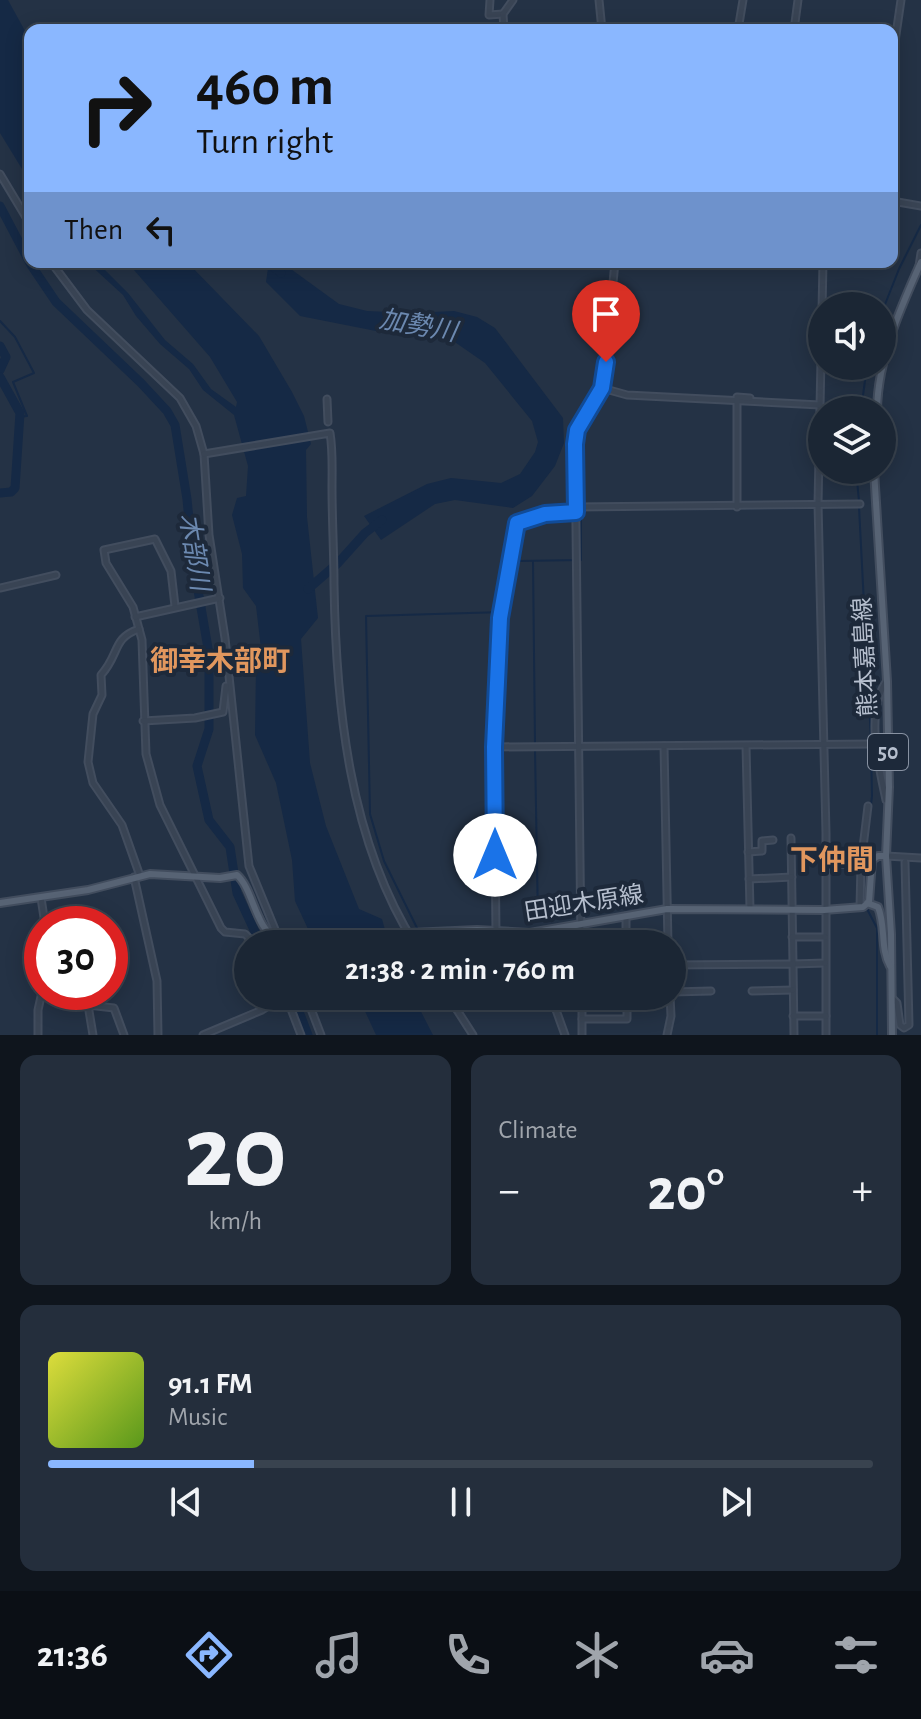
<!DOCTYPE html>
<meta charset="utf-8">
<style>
:root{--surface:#1b2634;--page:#242e3c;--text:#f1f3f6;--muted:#a0a5ac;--line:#39434f;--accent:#8ab7ff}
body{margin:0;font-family:"Alegreya Sans","Noto Sans JP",sans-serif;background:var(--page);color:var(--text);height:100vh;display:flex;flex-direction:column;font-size:30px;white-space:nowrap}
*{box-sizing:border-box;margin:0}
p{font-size:26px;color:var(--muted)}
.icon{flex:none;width:44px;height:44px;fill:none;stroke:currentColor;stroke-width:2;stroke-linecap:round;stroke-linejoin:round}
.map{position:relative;height:1035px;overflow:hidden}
.sheet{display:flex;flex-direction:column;gap:20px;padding:20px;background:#0f151d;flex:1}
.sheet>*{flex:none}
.hud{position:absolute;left:24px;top:24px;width:874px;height:244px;border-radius:16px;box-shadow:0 4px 20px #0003,0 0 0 2px var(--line);background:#8ab7ff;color:#111;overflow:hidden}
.buttons{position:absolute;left:808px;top:292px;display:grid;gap:16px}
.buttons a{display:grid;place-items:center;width:88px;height:88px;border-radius:50%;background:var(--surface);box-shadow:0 4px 20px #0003,0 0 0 2px var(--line);font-size:40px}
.speed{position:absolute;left:24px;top:906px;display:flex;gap:16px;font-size:40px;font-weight:700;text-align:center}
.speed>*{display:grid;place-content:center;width:104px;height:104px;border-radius:50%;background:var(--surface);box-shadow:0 4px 20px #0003,0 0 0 2px var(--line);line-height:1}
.speed .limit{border:12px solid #d22;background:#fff;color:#111}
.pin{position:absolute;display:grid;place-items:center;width:68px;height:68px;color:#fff;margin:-82px -34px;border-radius:50% 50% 50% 0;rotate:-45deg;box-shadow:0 0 8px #0007}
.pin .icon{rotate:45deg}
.me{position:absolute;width:88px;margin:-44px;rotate:0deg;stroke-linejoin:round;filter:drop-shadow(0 0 6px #0008)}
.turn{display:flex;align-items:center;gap:28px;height:168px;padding:0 40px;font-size:36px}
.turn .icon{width:104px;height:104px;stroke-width:2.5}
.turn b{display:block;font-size:56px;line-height:68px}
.then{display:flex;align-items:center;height:76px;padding:0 40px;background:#0003;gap:16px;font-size:30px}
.big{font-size:60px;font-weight:700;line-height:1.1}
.sheet .widget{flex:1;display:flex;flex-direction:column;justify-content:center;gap:12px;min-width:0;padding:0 28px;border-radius:16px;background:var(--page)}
.sheet .dial{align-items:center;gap:0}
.dial b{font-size:104px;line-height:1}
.song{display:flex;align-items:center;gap:24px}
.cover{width:96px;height:96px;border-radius:12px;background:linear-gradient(135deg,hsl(60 70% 55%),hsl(90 70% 35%))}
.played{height:8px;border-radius:4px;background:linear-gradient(90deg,var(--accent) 25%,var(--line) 25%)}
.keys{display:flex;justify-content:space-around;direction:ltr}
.heat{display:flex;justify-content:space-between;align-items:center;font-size:44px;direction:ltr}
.sheet .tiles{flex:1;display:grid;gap:20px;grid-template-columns:1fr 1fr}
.widget:last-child{grid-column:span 2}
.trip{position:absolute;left:234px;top:930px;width:452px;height:80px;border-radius:40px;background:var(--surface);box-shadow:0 4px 20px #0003,0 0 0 2px var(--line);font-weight:700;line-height:80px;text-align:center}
.menu{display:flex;height:128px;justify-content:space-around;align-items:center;background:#0b0f15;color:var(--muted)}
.menu .icon{width:56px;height:56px}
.menu .active{color:var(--accent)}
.menu b{font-size:36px;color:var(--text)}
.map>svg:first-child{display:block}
</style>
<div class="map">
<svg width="921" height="1035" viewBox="0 0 921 1035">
<rect width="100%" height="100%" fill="#243245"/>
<g fill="#152945">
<polygon points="0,0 8,0 30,40 30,182 0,133"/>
<polygon points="87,262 97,262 128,293 165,340 193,364 211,389 236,407 237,402 210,357 127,262 188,263 259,336 292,392 304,416 311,444 306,450 307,517 318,618 301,639 310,763 326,826 359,909 382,919 389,944 315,944 295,901 292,860 276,783 255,735 256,665 262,657 256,606 243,588 242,554 232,515 237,498 246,496 248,466 234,415 203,390 189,369 160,344 136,316 123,295"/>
<polygon points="284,264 339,304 367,311 412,313 454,311 477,317 495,328 563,418 564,443 555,466 532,496 513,508 455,500 435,504 381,540 364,516 427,484 451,478 501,483 520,474 535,452 538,442 532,421 485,363 449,338 381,332 300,316 266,282 268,268"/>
<polygon points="358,996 413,996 433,1035 376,1035"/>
</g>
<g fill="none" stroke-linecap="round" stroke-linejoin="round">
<g stroke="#152945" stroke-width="2">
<polyline points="882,312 899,269 921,225"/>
<polyline points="0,321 15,337 34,373 13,382 27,416 18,417"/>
<polyline points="861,410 867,366"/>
<polyline points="856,470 859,501"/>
<polyline points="859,507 871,740"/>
<polyline points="533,562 535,743"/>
<polyline points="535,750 538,921"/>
<polyline points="866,848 872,796 871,747"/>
<polyline points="867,909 877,928 877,1035"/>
<polyline points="417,928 384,861 370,814 366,616 504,612 512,567 519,561 581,560 581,512 583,510 822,508"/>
<polyline points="422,937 426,944"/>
</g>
<g stroke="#152945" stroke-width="9">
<polyline points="0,206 31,265 56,302 141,383 167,411 175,425 187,499 193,561 209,654 209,729 197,766 209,820 230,847 237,893 256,934 264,944"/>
<polyline points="268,262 281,273"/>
<polyline points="0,346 6,357 0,370"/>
<polyline points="0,377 20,413 15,488 11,492 0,493"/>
<polyline points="308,589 338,563 365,533 382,520"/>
<polyline points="293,996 308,1035"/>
</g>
<g stroke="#424d5e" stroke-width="9">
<g id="minor">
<polyline points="490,0 489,15 503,14"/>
<polyline points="599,0 602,30"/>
<polyline points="504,30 503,14 513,0"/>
<polyline points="738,30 743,0"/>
<polyline points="794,30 798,0"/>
<polyline points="892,62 901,0"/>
<polyline points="0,174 30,224"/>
<polyline points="892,201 921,206"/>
<polyline points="51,262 87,310 180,398 196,426 204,454 209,535 225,638 249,866 281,944"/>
<polyline points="823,262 818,504 826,833 826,1035"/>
<polyline points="919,266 921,253"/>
<polyline points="602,388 627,395 820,405"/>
<polyline points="327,399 328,422"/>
<path d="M204 454 330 433C333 451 332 469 332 487 332 520 334 553 334 585 336 706 349 840 415 944"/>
<polyline points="576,507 860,504"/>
<polyline points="737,507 737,397 750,398"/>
<polyline points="0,588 56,575"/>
<polyline points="175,606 171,571 155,539 104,550 106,563 133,607 142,640 146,754 160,805 221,928 225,932 245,934 255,944"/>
<polyline points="135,617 220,598"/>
<path d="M139 629C112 638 120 654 101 675L102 695 93 714 88 762 93 783 122 825 140 876"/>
<path d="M886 682C865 713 879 766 886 800"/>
<polyline points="143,721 195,718 223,712 226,686"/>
<polyline points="664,746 668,944"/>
<polyline points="746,746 750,909"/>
<polyline points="494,747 874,744"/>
<polyline points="791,838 793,964 825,963"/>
<polyline points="748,852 762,851 762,841 773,840"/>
<polyline points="886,856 921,858"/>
<polyline points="861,864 868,806"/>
<polyline points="825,865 861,864 860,907"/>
<polyline points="134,877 157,981 158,1035"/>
<polyline points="749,879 792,877"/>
<polyline points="41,898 45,924"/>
<polyline points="626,916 626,944"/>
<polyline points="496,932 494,747 500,618 517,523 545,514 576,512"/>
<polyline points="536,932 538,944"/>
<polyline points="792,937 825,937"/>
<path d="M581 944 575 444C579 419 598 402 604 377L615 262"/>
<polyline points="672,965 793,964 794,1035"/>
<polyline points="752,991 793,990"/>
<polyline points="86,992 88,1005"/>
<polyline points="672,992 711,991"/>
<polyline points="286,996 301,1035"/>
<polyline points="306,996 321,1035"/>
<polyline points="448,996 473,1035"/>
<polyline points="551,996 565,1035"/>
<polyline points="582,996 582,1035"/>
<polyline points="892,998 897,1003 900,1025 904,1028 909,1025 905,862"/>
<polyline points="793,1016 826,1016"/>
<polyline points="582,1019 627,1019 627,996"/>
<polyline points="38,1035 38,1010 42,992"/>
<polyline points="93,1035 88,1005 114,1008 124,1035"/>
<polyline points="203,1035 262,1010 285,996"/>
<polyline points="667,1035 671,1016 670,996"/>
</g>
</g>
<g stroke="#424d5e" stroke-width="10">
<g id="major">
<path d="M877 410C878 358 900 309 921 262"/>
<polyline points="874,470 887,681 889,787 886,856 891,934 892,1035"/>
<path d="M0 903 88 890 150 874 220 878 237 875C254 890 255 930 278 939L477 930 530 933 667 909 824 910 863 907 869 902 872 860 878 856H886"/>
<path d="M867 903 878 907C886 926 880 948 890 966"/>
</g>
</g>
<use href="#minor" stroke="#394454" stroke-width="5"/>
<use href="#major" stroke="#576374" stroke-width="6"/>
</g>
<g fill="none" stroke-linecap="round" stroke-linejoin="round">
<g stroke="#114b97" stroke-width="20">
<polyline id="route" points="495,855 494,747 500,618 517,523 545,514 576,512 575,444 577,430 602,388 606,362"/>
</g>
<use href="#route" stroke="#1a73e8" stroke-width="14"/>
</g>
<g text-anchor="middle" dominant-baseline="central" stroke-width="8" stroke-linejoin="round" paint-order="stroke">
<rect fill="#1d293a" stroke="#8892a2" stroke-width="2" x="868" y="734" width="40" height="36" rx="6"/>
<g font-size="22" font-weight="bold" fill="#b6bfce">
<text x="888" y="752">50</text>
</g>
<g font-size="24" fill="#b6bfce" stroke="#1d293a">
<text transform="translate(866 657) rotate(-93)">熊本嘉島線</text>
<text transform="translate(584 904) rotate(-9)">田迎木原線</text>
</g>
<g font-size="26" font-style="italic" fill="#6c89b0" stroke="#1d293a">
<text transform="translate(418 326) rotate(10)">加勢川</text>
<text transform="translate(194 552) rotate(81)">木部川</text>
</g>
<g font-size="28" font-weight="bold" fill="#e1975e" stroke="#1d293a">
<text x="220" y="662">御幸木部町</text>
<text x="832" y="861">下仲間</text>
</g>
</g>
</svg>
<div class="buttons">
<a><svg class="icon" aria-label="sound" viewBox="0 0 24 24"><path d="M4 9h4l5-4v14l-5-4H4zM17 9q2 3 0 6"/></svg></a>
<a><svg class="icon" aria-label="layers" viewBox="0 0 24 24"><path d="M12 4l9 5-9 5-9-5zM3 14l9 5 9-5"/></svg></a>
</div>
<div class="speed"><div class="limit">30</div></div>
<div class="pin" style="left:606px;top:362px;background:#d93025"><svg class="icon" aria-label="arrive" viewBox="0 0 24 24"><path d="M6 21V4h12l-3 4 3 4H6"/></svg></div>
<svg class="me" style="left:495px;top:855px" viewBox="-20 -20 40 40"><circle r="19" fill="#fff"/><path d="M0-13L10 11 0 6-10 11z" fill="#1a73e8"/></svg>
<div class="trip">21:38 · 2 min · 760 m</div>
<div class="hud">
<div class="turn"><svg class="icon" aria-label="right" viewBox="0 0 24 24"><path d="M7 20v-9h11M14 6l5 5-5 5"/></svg><div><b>460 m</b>Turn right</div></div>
<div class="then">Then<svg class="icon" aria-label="left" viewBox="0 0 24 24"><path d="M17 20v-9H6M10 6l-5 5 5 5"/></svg></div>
</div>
</div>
<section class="sheet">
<div class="tiles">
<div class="widget dial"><b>20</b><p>km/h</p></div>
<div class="widget"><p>Climate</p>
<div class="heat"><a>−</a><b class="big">20°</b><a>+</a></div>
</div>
<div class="widget">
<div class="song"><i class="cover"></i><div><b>91.1 FM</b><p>Music</p></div></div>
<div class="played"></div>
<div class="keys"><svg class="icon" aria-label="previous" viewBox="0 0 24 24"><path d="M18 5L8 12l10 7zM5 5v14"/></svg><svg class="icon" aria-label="pause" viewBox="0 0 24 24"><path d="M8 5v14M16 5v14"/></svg><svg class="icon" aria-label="next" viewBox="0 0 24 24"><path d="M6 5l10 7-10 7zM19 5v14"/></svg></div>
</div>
</div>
</section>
<nav class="menu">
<b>21:36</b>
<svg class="icon active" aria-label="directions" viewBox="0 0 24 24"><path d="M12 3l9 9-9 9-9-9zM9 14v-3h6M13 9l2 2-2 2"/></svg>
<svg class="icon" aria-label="music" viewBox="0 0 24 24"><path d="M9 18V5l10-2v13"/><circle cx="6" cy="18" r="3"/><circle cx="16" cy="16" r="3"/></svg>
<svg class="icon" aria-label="phone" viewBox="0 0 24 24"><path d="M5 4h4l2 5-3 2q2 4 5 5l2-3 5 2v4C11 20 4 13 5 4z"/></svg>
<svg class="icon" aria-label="climate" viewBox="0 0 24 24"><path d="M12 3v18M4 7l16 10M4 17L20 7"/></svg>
<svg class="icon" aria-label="car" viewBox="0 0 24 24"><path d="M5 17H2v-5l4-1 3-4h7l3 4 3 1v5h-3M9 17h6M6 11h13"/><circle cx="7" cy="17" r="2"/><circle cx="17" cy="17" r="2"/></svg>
<svg class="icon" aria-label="filters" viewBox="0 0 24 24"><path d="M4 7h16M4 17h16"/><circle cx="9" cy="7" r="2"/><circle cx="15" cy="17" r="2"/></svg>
</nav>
